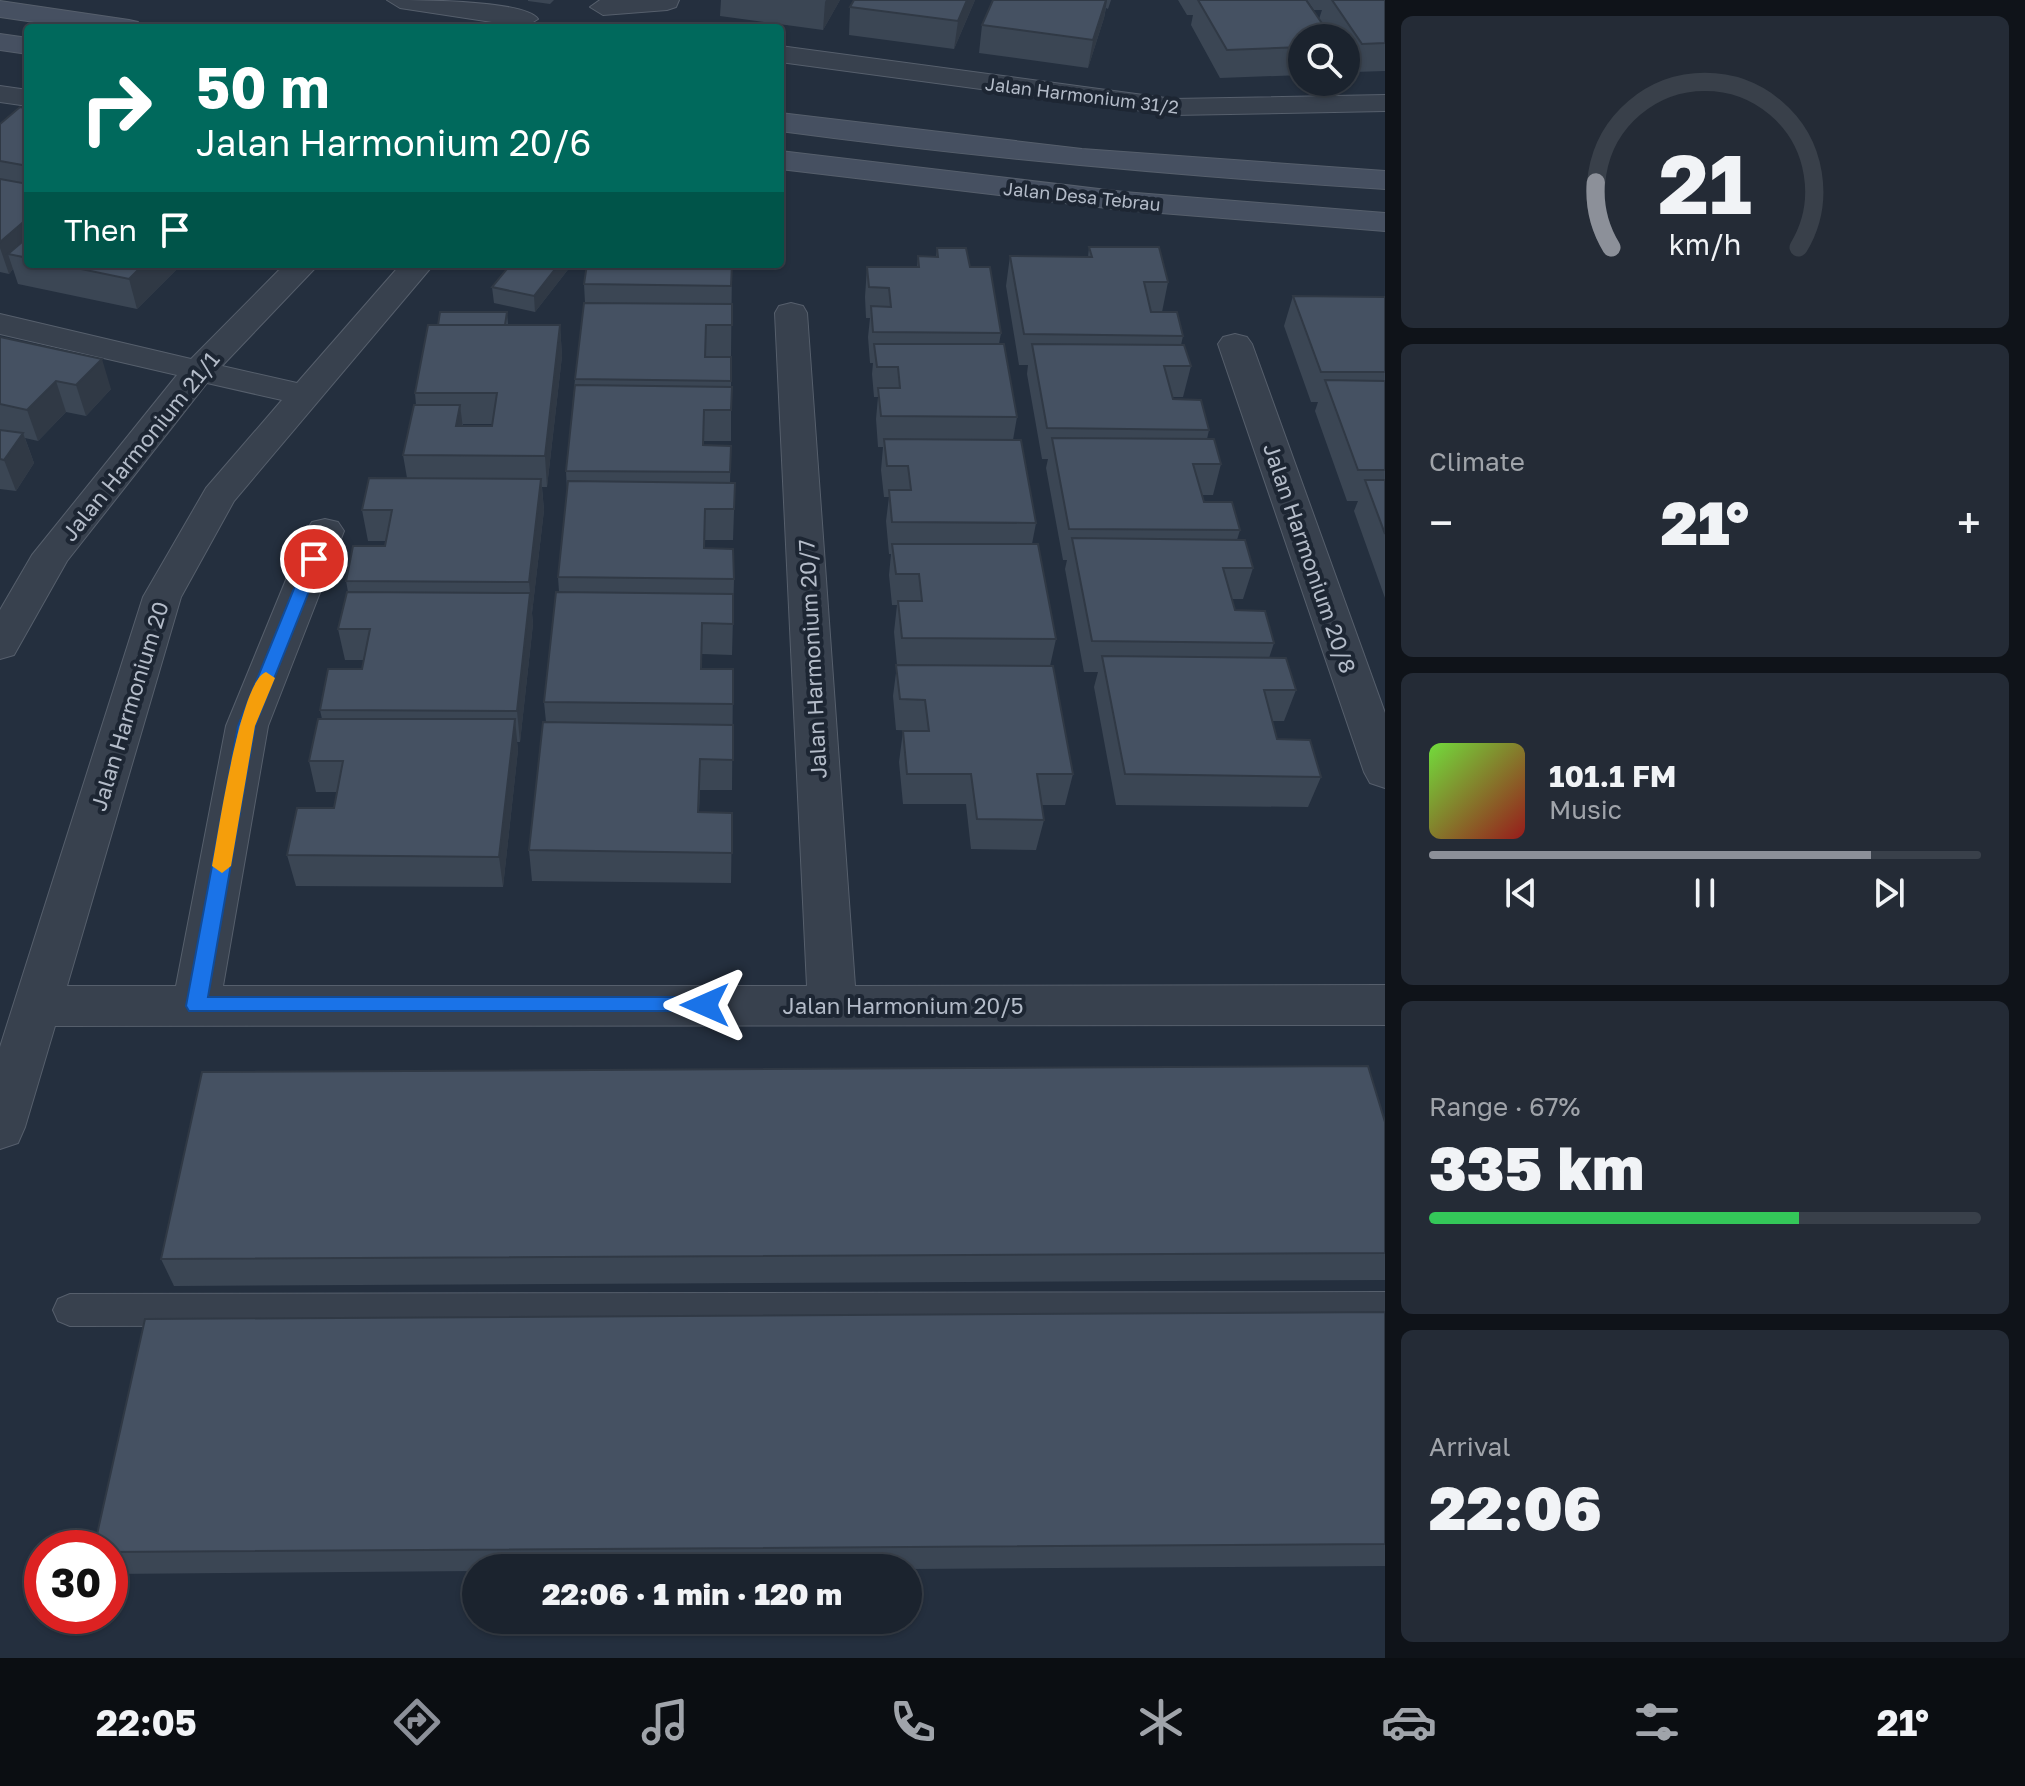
<!DOCTYPE html>
<meta charset="utf-8">
<style>
:root{--surface:#1b232e;--page:#242b36;--text:#f1f3f6;--muted:#a0a4aa;--line:#39404a;--accent:#8c9099}
body{margin:0;font-family:"Golos Text",sans-serif;background:var(--page);color:var(--text);height:100vh;display:flex;flex-direction:column;font-size:30px;white-space:nowrap}
*{box-sizing:border-box;margin:0}
p{font-size:26px;color:var(--muted)}
.icon{flex:none;width:44px;height:44px;fill:none;stroke:currentColor;stroke-width:2;stroke-linecap:round;stroke-linejoin:round}
.map{position:relative;flex:1;overflow:hidden}
.side{display:flex;flex-direction:column;gap:16px;padding:16px;background:#0f1319;width:640px}
.side>*{flex:none}
.hud{position:absolute;left:24px;top:24px;width:760px;height:244px;border-radius:8px;box-shadow:0 2px 6px #0004,0 0 0 2px var(--line);background:#00695c;color:#fff;overflow:hidden}
.fabs{position:absolute;left:1288px;top:24px;display:grid;gap:16px}
.fabs a{display:grid;place-items:center;width:72px;height:72px;border-radius:50%;background:var(--surface);box-shadow:0 2px 6px #0004,0 0 0 2px var(--line);font-size:40px}
.speed{position:absolute;left:24px;top:1530px;display:flex;gap:16px;font-size:40px;font-weight:700;text-align:center}
.speed>*{display:grid;place-content:center;width:104px;height:104px;border-radius:50%;background:var(--surface);box-shadow:0 2px 6px #0004,0 0 0 2px var(--line);line-height:1}
.speed .limit{border:12px solid #d22;background:#fff;color:#111}
.pin{position:absolute;display:grid;place-items:center;width:68px;height:68px;color:#fff;margin:-34px;border:4px solid #fff;border-radius:50%;box-shadow:0 2px 8px #0007}
.me{position:absolute;width:88px;margin:-44px;rotate:270deg;stroke-linejoin:round;filter:drop-shadow(0 0 6px #0008)}
.turn{display:flex;align-items:center;gap:28px;height:168px;padding:0 40px;font-size:36px}
.turn .icon{width:104px;height:104px;stroke-width:2.5}
.turn b{display:block;font-size:56px;line-height:68px}
.then{display:flex;align-items:center;height:76px;padding:0 40px;background:#0003;gap:16px;font-size:30px}
.big{font-size:60px;font-weight:800;line-height:1.1}
.side .card{flex:1;display:flex;flex-direction:column;justify-content:center;gap:12px;min-width:0;padding:0 28px;border-radius:12px;background:var(--page)}
.side .dial{align-items:center;gap:0}
.dial svg{height:208px;overflow:visible;fill:none;stroke:var(--line);stroke-width:7;stroke-linecap:round;text-anchor:middle}
.dial text{fill:var(--text);stroke:none}
.song{display:flex;align-items:center;gap:24px}
.cover{width:96px;height:96px;border-radius:12px;background:linear-gradient(135deg,hsl(100 70% 55%),hsl(0 70% 35%))}
.played{height:8px;border-radius:4px;background:linear-gradient(90deg,var(--accent) 80%,var(--line) 80%)}
.keys{display:flex;justify-content:space-around;direction:ltr}
.heat{display:flex;justify-content:space-between;align-items:center;font-size:44px;direction:ltr}
.charge{height:12px;border-radius:6px;background:linear-gradient(90deg,#34c759 67%,var(--line) 0)}
.trip{position:absolute;left:462px;top:1554px;width:460px;height:80px;border-radius:40px;background:var(--surface);box-shadow:0 2px 6px #0004,0 0 0 2px var(--line);font-weight:800;line-height:80px;text-align:center}
.menu{display:flex;height:128px;justify-content:space-around;align-items:center;background:#0b0e12;color:var(--muted)}
.menu .icon{width:56px;height:56px}
.menu .active{color:var(--accent)}
.menu b{font-size:36px;color:var(--text)}
main{display:flex;flex:1;min-height:0}
.map>svg:first-child{display:block}
</style>
<main>
<div class="map">
<svg width="1385" height="1658" viewBox="0 0 1385 1658">
<rect width="100%" height="100%" fill="#242f3e"/>
<g fill="none" stroke-linecap="round" stroke-linejoin="round">
<g stroke="#565f6c" stroke-width="2">
<polygon id="lane" points="1385,1292 1385,1324 70,1326 58,1321 53,1310 58,1299 70,1294"/>
</g>
<g stroke="#565f6c" stroke-width="2">
<g id="street">
<path d="M387 0C413 0 525 0 538 19L525 27 400 8Z"/>
<polygon points="679,0 676,7 667,10 603,15 590,7 600,0"/>
<polygon points="780,46 1173,99 1385,95 1385,111 1173,115 780,62"/>
<polygon points="0,86 28,90 28,106 0,102"/>
<polygon points="285,264 319,264 222,366 297,383 401,264 434,264 234,501 181,597 67,986 176,986 226,726 306,531 312,522 325,519 338,522 344,531 268,726 223,986 807,986 775,313 779,306 791,303 803,306 807,313 855,986 1385,985 1385,1025 55,1026 25,1127 18,1143 0,1149 0,1047 143,597 206,488 282,400 207,383 67,561 14,655 0,659 0,610 32,555 177,375 0,334 0,314 191,359"/>
<polygon points="1235,334 1247,337 1252,344 1385,713 1385,788 1370,783 1364,772 1218,344 1223,337"/>
</g>
</g>
<g stroke="#565f6c" stroke-width="2">
<g id="secondary">
<polygon points="0,1 129,20 138,22 142,28 76,28 0,17"/>
<polygon points="0,34 28,38 28,54 0,50"/>
<path d="M780 113 1082 149 1385 171V189C1183 176 981 158 780 131Z"/>
<polygon points="780,151 1124,192 1385,213 1385,231 1124,210 780,169"/>
</g>
</g>
<use href="#lane" fill="#38414e" fill-rule="evenodd"/>
<use href="#street" fill="#38414e" fill-rule="evenodd"/>
<use href="#secondary" fill="#465061" fill-rule="evenodd"/>
</g>
<g fill="#3b4654" fill-rule="evenodd">
<polygon points="528,0 554,0 550,4 528,1"/>
<polygon points="721,0 840,0 823,30 720,16"/>
<polygon points="975,0 954,49 849,35 850,7"/>
<polygon points="993,0 1111,0 1108,9 1106,8 1104,18 1088,68 979,53 982,25"/>
<polygon points="1178,0 1306,0 1319,19 1322,10 1314,10 1307,0 1385,0 1385,71 1354,72 1346,60 1346,38 1302,38 1302,75 1220,78 1191,25 1193,15 1187,15"/>
<polygon points="28,109 28,264 182,264 137,309 18,284 13,269 9,274 0,272 0,124"/>
<polygon points="1089,247 1168,282 1162,312 1183,336 1181,345 1191,366 1183,397 1172,397 1173,399 1209,430 1207,439 1221,464 1213,495 1202,495 1204,502 1240,530 1237,540 1253,568 1243,599 1231,599 1235,610 1274,643 1269,658 1296,690 1284,721 1272,721 1277,739 1321,777 1308,807 1116,805 1094,687 1098,672 1084,672 1065,569 1067,560 1063,560 1046,468 1048,459 1042,459 1027,374 1028,365 1019,365 1006,286 1010,256 1088,257"/>
<polygon points="937,248 970,267 1001,333 999,344 1017,417 1013,440 1036,523 1032,544 1056,639 1050,666 1073,774 1065,805 1041,805 1044,820 1036,850 971,849 966,804 903,804 899,762 903,731 921,731 896,730 893,696 897,665 894,632 897,605 892,605 889,575 891,554 889,554 886,521 889,497 884,497 881,470 883,447 878,447 876,419 878,397 874,397 872,374 873,363 870,363 868,337 870,318 866,318 865,297 867,267 917,267 918,256 936,257"/>
<polygon points="511,264 569,264 570,267 535,312 494,303 492,287"/>
<polygon points="587,264 731,264 732,265 731,356 706,356 706,357 731,357 731,441 704,441 704,445 731,446 730,483 735,483 733,540 705,540 705,548 734,579 732,655 702,654 701,669 733,669 732,790 700,790 699,812 732,813 731,883 532,881 529,850 546,722 544,702 559,592 558,577 567,492 566,471 575,379 585,303 584,284"/>
<polygon points="1293,296 1385,297 1385,598 1354,511 1358,501 1347,501 1315,411 1318,402 1311,402 1284,326"/>
<path d="M507 312 508 325H560L562 356 547 487H542L544 510 532 613 533 624 520 742H517L518 750 503 887 296 886 287 855 334 808 337 792H316L309 761 322 719 320 710 362 669 364 660H345L338 629 348 592 346 581 385 546 386 541H368L362 510 407 478 403 455 416 405 415 393 438 325ZM463 424H492V426H463Z"/>
<polygon points="0,337 111,389 86,416 66,412 38,441 25,438 34,463 16,491 0,489"/>
<polygon points="1385,1122 1385,1280 174,1286 161,1259"/>
<polygon points="1385,1312 1385,1566 908,1569 476,1568 476,1571 110,1574 110,1548"/>
</g>
<g fill="#303945">
<polygon points="826,0 840,0 823,30 825,2"/>
<polygon points="967,0 975,0 954,49 958,21"/>
<polygon points="1106,0 1107,0 1104,18 1088,68 1093,40"/>
<polygon points="28,218 28,256 8,254 13,269 9,274 0,248 0,242"/>
<polygon points="144,264 182,264 137,309 129,279"/>
<polygon points="559,264 569,264 570,267 535,312 534,296"/>
<polygon points="560,325 562,356 547,487 545,456"/>
<polygon points="102,359 111,389 86,416 76,385"/>
<polygon points="56,381 66,412 38,441 27,410"/>
<polygon points="460,405 464,436 460,457 456,426"/>
<polygon points="23,433 34,463 16,491 4,460"/>
<polygon points="541,479 544,510 532,613 529,582"/>
<polygon points="530,593 533,624 520,742 517,711"/>
<polygon points="515,719 518,750 503,887 499,857"/>
</g>
<g fill="#455162" stroke="#303945" stroke-width="2">
<polygon points="854,0 967,0 958,21 850,7"/>
<polygon points="993,0 1106,0 1093,40 982,25"/>
<polygon points="1198,0 1306,0 1332,38 1302,38 1302,47 1227,50"/>
<polygon points="1332,0 1385,0 1385,43 1362,44"/>
<polygon points="20,107 28,109 28,166 0,161 0,124"/>
<polygon points="0,179 28,184 28,218 0,242"/>
<polygon points="28,237 28,258 8,254"/>
<polygon points="1089,247 1159,247 1168,282 1144,282 1151,312 1177,312 1183,336 1024,334 1010,256 1092,257"/>
<polygon points="937,248 966,248 970,267 990,267 1001,333 873,332 871,306 891,307 889,288 869,287 867,267 919,267 918,256 938,257"/>
<polygon points="57,264 144,264 129,279"/>
<polygon points="511,264 559,264 534,296 492,287"/>
<polygon points="587,264 732,265 731,286 584,284"/>
<polygon points="1293,296 1385,297 1385,372 1321,372"/>
<polygon points="584,303 732,304 732,325 706,325 705,357 731,357 731,381 575,379"/>
<polygon points="440,312 507,312 505,325 438,325"/>
<polygon points="428,325 560,325 545,456 403,455 414,405 460,405 456,426 492,426 497,393 415,393"/>
<polygon points="0,337 102,359 76,385 56,381 27,410 0,404"/>
<polygon points="874,344 1004,344 1017,417 881,416 878,388 900,388 898,367 877,367"/>
<polygon points="1032,344 1184,345 1191,366 1164,366 1173,399 1201,400 1209,430 1047,428"/>
<polygon points="1325,380 1385,381 1385,470 1358,470"/>
<polygon points="575,385 732,387 731,410 704,410 703,445 731,446 730,472 566,471"/>
<polygon points="0,430 23,433 4,460 0,459"/>
<polygon points="1052,438 1214,439 1221,464 1193,464 1204,502 1232,502 1240,530 1069,529"/>
<polygon points="884,439 1021,440 1036,523 892,522 889,490 911,490 908,466 887,466"/>
<polygon points="369,478 541,479 529,582 346,581 353,546 385,546 392,510 362,510"/>
<polygon points="1365,480 1385,480 1385,534"/>
<polygon points="568,481 735,483 734,509 705,509 704,548 733,549 734,579 558,577"/>
<polygon points="1072,538 1245,540 1253,568 1223,568 1235,610 1265,611 1274,643 1092,641"/>
<polygon points="892,544 1038,544 1056,639 902,638 898,601 922,601 919,574 896,574"/>
<polygon points="347,592 530,593 517,711 320,710 328,669 362,669 370,629 338,629"/>
<polygon points="556,592 733,594 733,624 702,623 701,669 733,669 733,704 544,702"/>
<polygon points="1102,656 1286,658 1296,690 1264,690 1277,739 1310,740 1321,777 1125,774"/>
<polygon points="896,665 1053,666 1073,774 1037,774 1044,820 977,819 971,774 907,774 903,731 929,731 925,700 900,699"/>
<polygon points="318,719 515,719 499,857 287,855 297,808 334,808 343,761 309,761"/>
<polygon points="543,722 733,725 733,760 700,759 698,812 732,813 732,853 529,850"/>
<polygon points="1368,1066 1385,1122 1385,1253 161,1259 202,1072"/>
<polygon points="1385,1312 1385,1544 110,1552 110,1548 94,1548 145,1319"/>
</g>
<polygon fill="#1a73e8" stroke="#114b97" stroke-width="2" points="314,554 322,559 255,726 208,997 705,997 715,1005 712,1011 189,1011 186,1006 238,726 306,559"/>
<path fill="#f59e0b" d="M266 672 275 678 255 726 231 866 222 873 212 866C218 836 240 680 266 672Z"/>
<g text-anchor="middle" dominant-baseline="central" stroke-width="8" stroke-linejoin="round" paint-order="stroke">
<g font-size="18" fill="#b4bcc9" stroke="#1d2633">
<text transform="translate(1082 95) rotate(7)">Jalan Harmonium 31/2</text>
<text transform="translate(1082 196) rotate(6)">Jalan Desa Tebrau</text>
</g>
<g font-size="22" fill="#b4bcc9" stroke="#1d2633">
<text transform="translate(140 446) rotate(-51)">Jalan Harmonium 21/1</text>
<text transform="translate(1310 558) rotate(71)">Jalan Harmonium 20/8</text>
<text transform="translate(812 659) rotate(-93)">Jalan Harmonium 20/7</text>
<text transform="translate(129 706) rotate(-73)">Jalan Harmonium 20</text>
<text x="903" y="1005">Jalan Harmonium 20/5</text>
</g>
</g>
</svg>
<div class="fabs">
<a><svg class="icon" aria-label="search" viewBox="0 0 24 24"><circle cx="10" cy="10" r="6"/><path d="M15 15l6 6"/></svg></a>
</div>
<div class="speed"><div class="limit">30</div></div>
<div class="pin" style="left:314px;top:559px;background:#d93025"><svg class="icon" aria-label="arrive" viewBox="0 0 24 24"><path d="M6 21V4h12l-3 4 3 4H6"/></svg></div>
<svg class="me" style="left:705px;top:1005px" viewBox="-20 -20 40 40"><path d="M0-17L14 15 0 8-14 15z" fill="#1a73e8" stroke="#fff" stroke-width="4"/></svg>
<div class="trip">22:06 · 1 min · 120 m</div>
<div class="hud">
<div class="turn"><svg class="icon" aria-label="right" viewBox="0 0 24 24"><path d="M7 20v-9h11M14 6l5 5-5 5"/></svg><div><b>50 m</b>Jalan Harmonium 20/6</div></div>
<div class="then">Then<svg class="icon" aria-label="arrive" viewBox="0 0 24 24"><path d="M6 21V4h12l-3 4 3 4H6"/></svg></div>
</div>
</div>
<section class="side">
<div class="card dial"><svg viewBox="0 0 100 80">
<path d="M14 69A42 42 0 1 1 86 69"/>
<path d="M14 69A42 42 0 0 1 8 44" stroke="#8c9099"/>
<text x="50" y="56" font-size="32" font-weight="700">21</text>
<text x="50" y="72" font-size="11">km/h</text>
</svg></div>
<div class="card"><p>Climate</p>
<div class="heat"><a>−</a><b class="big">21°</b><a>+</a></div>
</div>
<div class="card">
<div class="song"><i class="cover"></i><div><b>101.1 FM</b><p>Music</p></div></div>
<div class="played"></div>
<div class="keys"><svg class="icon" aria-label="previous" viewBox="0 0 24 24"><path d="M18 5L8 12l10 7zM5 5v14"/></svg><svg class="icon" aria-label="pause" viewBox="0 0 24 24"><path d="M8 5v14M16 5v14"/></svg><svg class="icon" aria-label="next" viewBox="0 0 24 24"><path d="M6 5l10 7-10 7zM19 5v14"/></svg></div>
</div>
<div class="card"><p>Range · 67%</p><b class="big">335 km</b><div class="charge"></div></div>
<div class="card"><p>Arrival</p><b class="big">22:06</b></div>
</section>
</main>
<nav class="menu">
<b>22:05</b>
<svg class="icon active" aria-label="directions" viewBox="0 0 24 24"><path d="M12 3l9 9-9 9-9-9zM9 14v-3h6M13 9l2 2-2 2"/></svg>
<svg class="icon" aria-label="music" viewBox="0 0 24 24"><path d="M9 18V5l10-2v13"/><circle cx="6" cy="18" r="3"/><circle cx="16" cy="16" r="3"/></svg>
<svg class="icon" aria-label="phone" viewBox="0 0 24 24"><path d="M5 4h4l2 5-3 2q2 4 5 5l2-3 5 2v4C11 20 4 13 5 4z"/></svg>
<svg class="icon" aria-label="climate" viewBox="0 0 24 24"><path d="M12 3v18M4 7l16 10M4 17L20 7"/></svg>
<svg class="icon" aria-label="car" viewBox="0 0 24 24"><path d="M5 17H2v-5l4-1 3-4h7l3 4 3 1v5h-3M9 17h6M6 11h13"/><circle cx="7" cy="17" r="2"/><circle cx="17" cy="17" r="2"/></svg>
<svg class="icon" aria-label="filters" viewBox="0 0 24 24"><path d="M4 7h16M4 17h16"/><circle cx="9" cy="7" r="2"/><circle cx="15" cy="17" r="2"/></svg>
<b>21°</b>
</nav>
